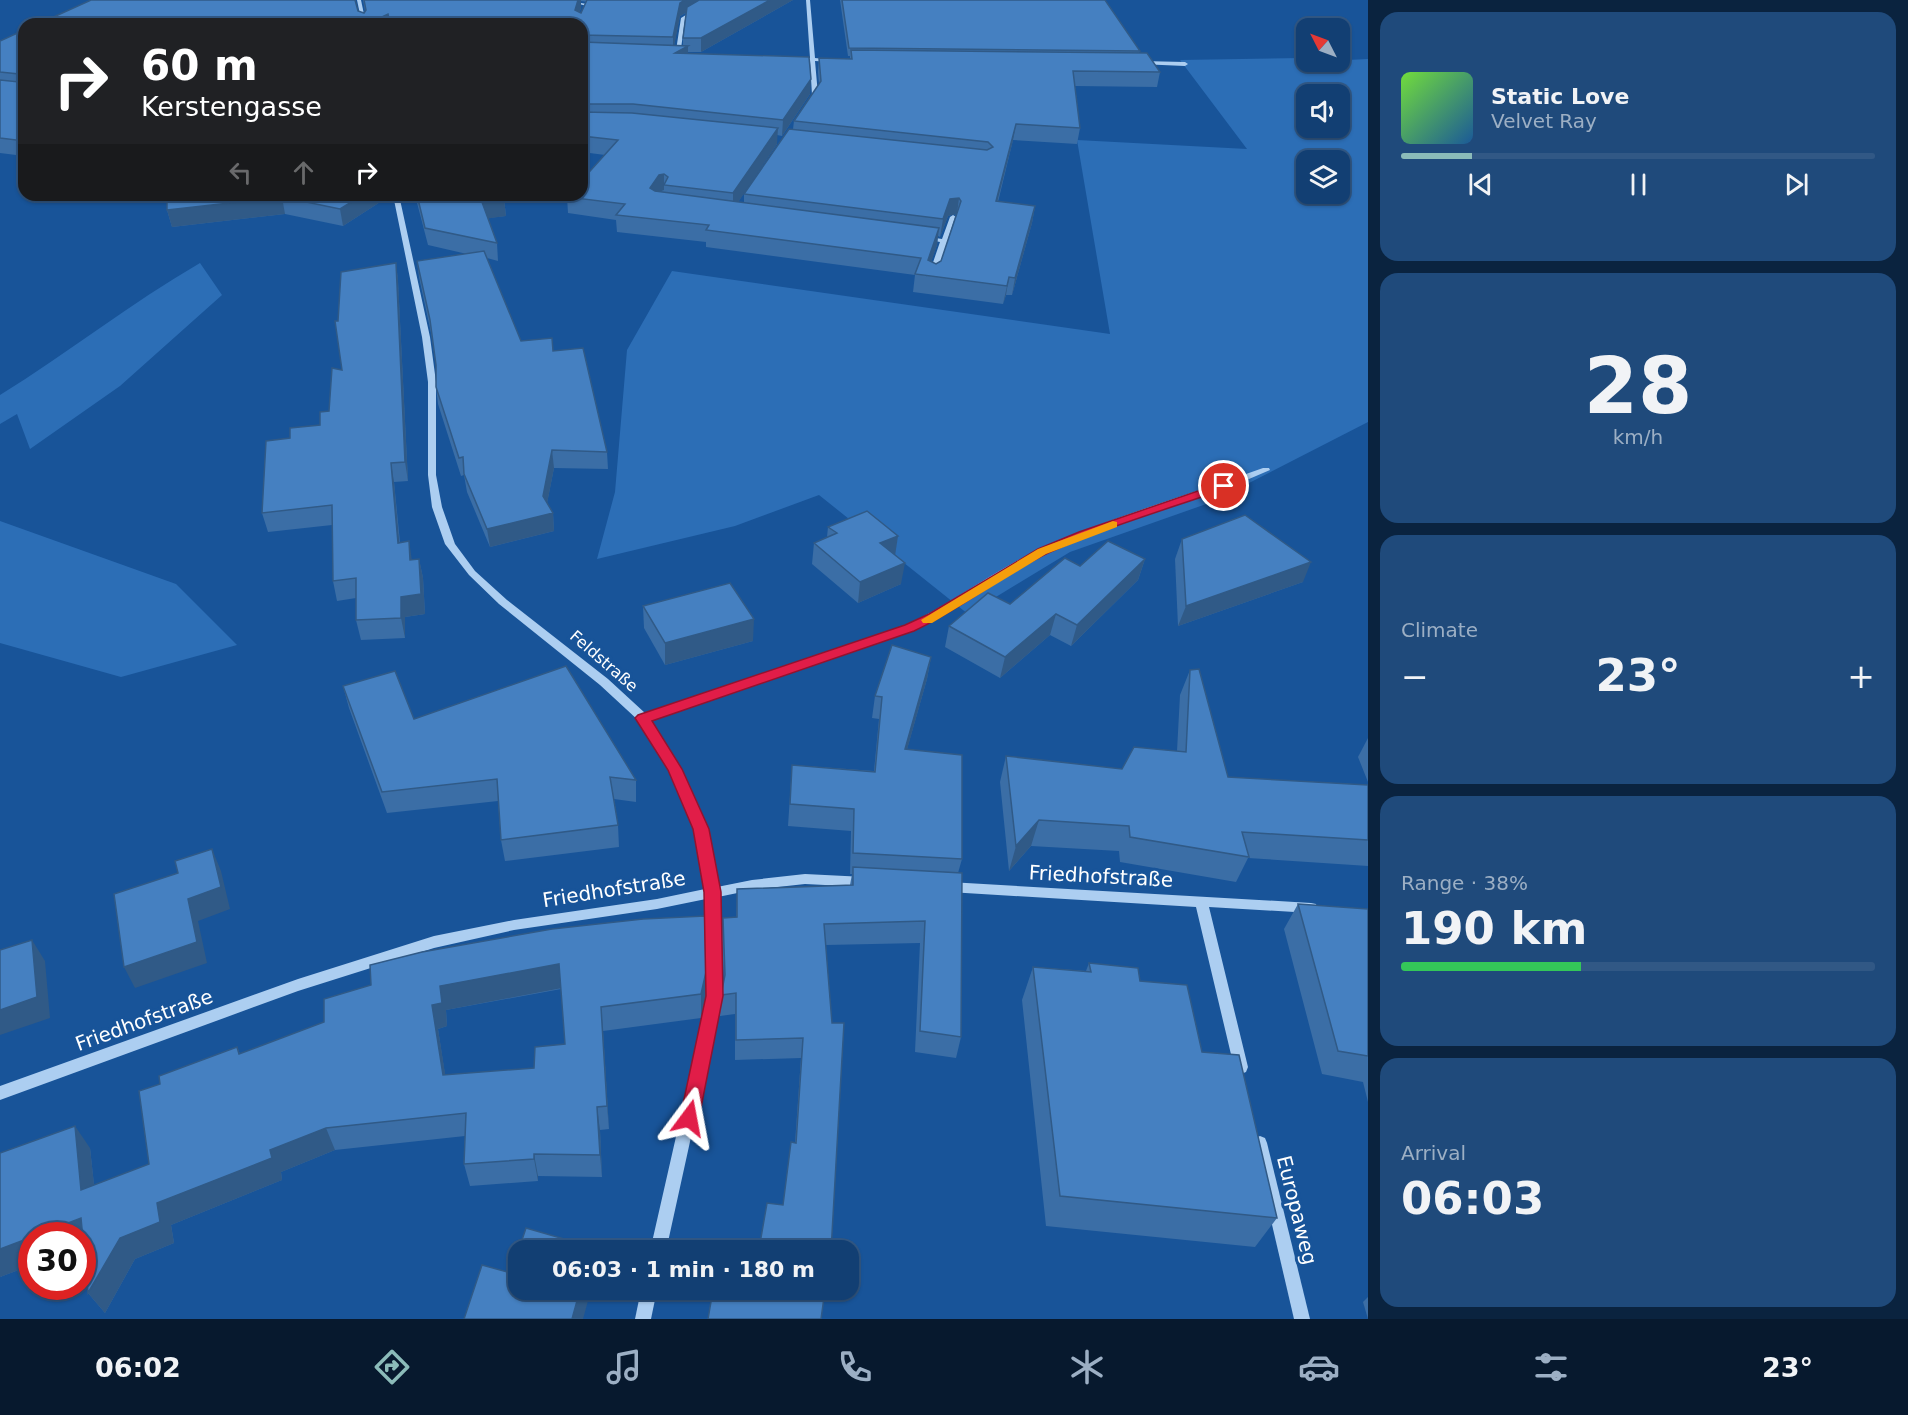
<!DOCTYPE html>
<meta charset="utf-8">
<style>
:root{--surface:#123f73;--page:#1f4a7b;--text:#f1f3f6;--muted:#9cafc4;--line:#315885;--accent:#8bbbb9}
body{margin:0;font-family:"DejaVu Sans",sans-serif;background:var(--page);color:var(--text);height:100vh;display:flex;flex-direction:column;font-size:22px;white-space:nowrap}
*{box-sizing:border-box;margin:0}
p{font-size:20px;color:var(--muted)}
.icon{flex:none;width:33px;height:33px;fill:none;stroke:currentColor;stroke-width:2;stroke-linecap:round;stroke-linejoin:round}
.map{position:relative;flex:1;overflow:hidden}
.panel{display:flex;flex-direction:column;gap:12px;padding:12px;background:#0a233f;width:540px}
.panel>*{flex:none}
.top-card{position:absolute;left:18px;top:18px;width:570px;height:183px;border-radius:18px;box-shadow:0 2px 4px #0004,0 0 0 2px var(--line);background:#202124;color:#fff;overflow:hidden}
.needle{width:39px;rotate:312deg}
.controls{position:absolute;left:1296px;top:18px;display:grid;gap:12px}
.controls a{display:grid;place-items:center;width:54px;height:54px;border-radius:12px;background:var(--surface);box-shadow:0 2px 4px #0004,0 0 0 2px var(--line);font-size:30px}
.speed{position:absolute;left:18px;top:1222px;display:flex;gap:12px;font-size:30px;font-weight:700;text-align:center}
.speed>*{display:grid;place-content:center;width:78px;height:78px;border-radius:50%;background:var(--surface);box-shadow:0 2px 4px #0004,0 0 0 2px var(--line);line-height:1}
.speed .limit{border:9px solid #d22;background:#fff;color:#111}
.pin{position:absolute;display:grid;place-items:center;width:51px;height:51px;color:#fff;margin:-26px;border:3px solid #fff;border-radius:50%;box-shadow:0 2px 6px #0007}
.me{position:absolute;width:66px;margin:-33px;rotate:13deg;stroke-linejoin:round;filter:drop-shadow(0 0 4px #0008)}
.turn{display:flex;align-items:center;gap:21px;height:126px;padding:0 24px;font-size:27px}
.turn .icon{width:78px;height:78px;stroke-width:2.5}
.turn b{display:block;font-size:42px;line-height:51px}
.lanes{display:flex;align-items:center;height:57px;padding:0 24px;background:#0003;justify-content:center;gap:30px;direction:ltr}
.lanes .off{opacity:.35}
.big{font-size:45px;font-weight:700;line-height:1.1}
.panel .tile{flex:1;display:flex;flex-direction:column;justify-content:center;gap:9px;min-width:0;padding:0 21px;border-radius:18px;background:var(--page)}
.panel .dial{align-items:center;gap:0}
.dial b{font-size:78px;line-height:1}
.song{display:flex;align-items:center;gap:18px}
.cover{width:72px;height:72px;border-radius:9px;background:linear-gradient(135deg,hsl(100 70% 55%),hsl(210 70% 35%))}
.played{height:6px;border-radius:3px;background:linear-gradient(90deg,var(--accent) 15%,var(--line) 15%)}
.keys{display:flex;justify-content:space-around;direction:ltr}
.heat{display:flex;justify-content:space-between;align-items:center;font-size:33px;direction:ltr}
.charge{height:9px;border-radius:4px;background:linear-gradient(90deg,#34c759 38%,var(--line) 0)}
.trip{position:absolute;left:508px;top:1240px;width:351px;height:60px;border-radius:18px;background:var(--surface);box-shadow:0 2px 4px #0004,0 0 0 2px var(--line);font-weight:700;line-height:60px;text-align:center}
.dock{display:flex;height:96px;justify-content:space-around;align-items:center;background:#07192e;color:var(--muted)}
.dock .icon{width:42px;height:42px}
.dock .selected{color:var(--accent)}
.dock b{font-size:27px;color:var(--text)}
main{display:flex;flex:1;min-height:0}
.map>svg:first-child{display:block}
</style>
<main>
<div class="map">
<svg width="1368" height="1319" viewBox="0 0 1368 1319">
<rect width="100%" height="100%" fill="#185499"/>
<g fill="#2c6eb6" fill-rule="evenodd">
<path d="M1302 58H1306V62L1368 59V422L1212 502 1070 552 968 614 819 495 735 526 597 559 615 492 627 350 672 271 1110 334 1077 140 1247 149 1180 60ZM1306 94H1340V128H1306ZM1306 160H1340V194H1306Z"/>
<path d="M200 263 222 295 120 386 30 449 17 414 0 424V395C68 353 131 303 200 263Z"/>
<polygon points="0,521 176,584 237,645 121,677 0,643"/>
</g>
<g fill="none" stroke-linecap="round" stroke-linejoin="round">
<g fill="#accef1" fill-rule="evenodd">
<polygon points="357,0 361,0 366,24 362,24"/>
<polygon points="563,0 587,4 594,0 600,0 587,6"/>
<polygon points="806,0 810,0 815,58 834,60 831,62 815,61 818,95 811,103 808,101 812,95 810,61 793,59 796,57 810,58"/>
<polygon points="694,10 698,11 685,19 680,56 675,57 681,18"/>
<polygon points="1141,61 1185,62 1188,64 1185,66 1139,64"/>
<path d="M393 195H399L430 337 436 382V475L442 507 455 544 475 571 507 600 608 679 645 713 906 626C953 602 995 570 1042 548 1114 516 1190 495 1263 468H1269L1270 470 1242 482 1101 531 1047 553 914 630 650 720 681 769 707 829 717 887 752 880 805 874 865 877 869 878 871 882 869 886 865 887 805 884 752 890 718 897 722 996 666 1251H650L708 996 706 899 657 909 514 930 434 948 298 991 0 1100V1086L298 979 434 936 514 920 657 899 705 889 695 829 670 770 639 721 600 685 499 604 469 575 445 544 432 507 428 475V382L422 337Z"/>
<polygon points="953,215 956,217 936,277 930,278 928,277 940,242 920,238 923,236 942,239 950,217"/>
<polygon points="949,882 1311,903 1316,904 1317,908 1316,912 1311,913 1209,907 1248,1067 1246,1072 1241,1074 1236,1072 1234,1067 1196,907 949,892 945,891 943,887 945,883"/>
<polygon points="1260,1136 1265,1138 1267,1143 1310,1319 1294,1319 1253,1143 1255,1138"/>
<polygon points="641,1290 657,1290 651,1319 635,1319"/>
</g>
</g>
<g fill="#3b6ea6" fill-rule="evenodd">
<path d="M363 0H793L701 52H688V53L810 94 782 136 777 135V144L738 202 744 203V194L793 129 794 121 819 84 818 72 819 58 850 59V56H848L840 0H1105L1140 51 1139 53 1160 72 1157 87 1075 86 1080 128 1077 144 1013 140 998 202 1035 206 1032 223 1012 295H1006L1003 304 913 292 915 275 706 247V242L617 232 616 220 568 213 567 197 605 155 582 152V24H38L358 11 364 13 365 11ZM581 1 587 2 581 13H579L581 8ZM686 13 683 38V46L674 45 680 16ZM956 214 941 261 936 264 931 261 937 245 938 236 940 237 948 216Z"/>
<polygon points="24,30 24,156 0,153 0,41"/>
<polygon points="31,195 92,195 89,200 34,203"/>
<polygon points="167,195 391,195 343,226 285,214 172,227 167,210"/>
<polygon points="415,195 502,195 504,199 506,216 488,218 497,243 498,261 487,258 521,341 553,351 607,452 608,469 554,468 547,503 553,513 554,531 490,547 467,492 464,475 461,476 438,404 436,387 436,365 431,333 419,277 417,261 467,254 428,245"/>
<polygon points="396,263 398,281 408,481 394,482 400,542 412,560 419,559 423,578 425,614 405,617 405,638 361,640 356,620 356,598 337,601 333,581 332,525 268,532 262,513 290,438 320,425 329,411 342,370 338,321"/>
<polygon points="828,527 895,555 901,584 858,603 812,564 814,543 827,537"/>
<polygon points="1182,539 1303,582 1178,626 1175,559"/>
<polygon points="1145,559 1138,580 1071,646 1050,635 1000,678 945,647 949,626 1010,604 1080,566"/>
<polygon points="643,606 753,641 665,665 644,628"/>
<polygon points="931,657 927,679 907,749 962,859 958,873 961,1037 956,1058 915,1052 920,943 826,945 832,1245 759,1249 783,1205 795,1143 801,1058 735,1060 735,1014 720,1016 721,995 724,982 722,939 723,918 736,917 737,889 850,885 852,874 850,874 851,831 788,826 792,765 874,771 879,719 872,718 875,696"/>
<polygon points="1190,670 1228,777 1368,785 1368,866 1248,858 1236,882 1120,862 1119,851 1031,846 1009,871 1000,782 1006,756 1122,769 1177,751 1180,695"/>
<polygon points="343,686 414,719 636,780 636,802 614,799 618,825 619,847 505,861 501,840 498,801 387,813 349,708"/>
<polygon points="1368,738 1368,782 1358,757"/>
<polygon points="1298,904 1368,909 1368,1102 1363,1082 1322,1074 1284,929"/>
<polygon points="1089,963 1140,981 1202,1052 1277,1218 1255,1247 1046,1226 1022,1000 1033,967 1086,971"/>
<path d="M706 972V996L701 1018 603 1031 609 1129 600 1130 602 1177 538 1176V1181L470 1186 464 1164 465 1136 335 1150 281 1172 282 1180 171 1225 174 1243 135 1259 105 1313 88 1293 84 1244 82 1245V1236H32V1265L0 1277 90 1148 94 1185 149 1164 160 1084 237 1047 240 1054 324 1022V999ZM561 989 565 1044 534 1068 445 1075 438 1029 447 1026 446 1010Z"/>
<polygon points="1368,1297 1368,1319 1363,1302"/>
</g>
<g fill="#305a87">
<polygon points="578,0 581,0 581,8 576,23 575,10"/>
<polygon points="685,0 709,0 680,16 673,52 673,37 680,3"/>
<polygon points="770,0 793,0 701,52 701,38"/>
<polygon points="388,14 389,24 367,24"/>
<polygon points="688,46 688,60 675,53"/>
<polygon points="811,79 810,94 782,136 783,120"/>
<polygon points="1016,124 1013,140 993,218 996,201"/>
<polygon points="778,128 777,144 733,210 733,193"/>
<polygon points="664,174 664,190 659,192 651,204 650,188 659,175"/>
<polygon points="88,195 92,195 89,200"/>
<polygon points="363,195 391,195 343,226 340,209"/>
<polygon points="282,197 285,214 172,227 167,210"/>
<polygon points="959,198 957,214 948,216 940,237 943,219 950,199"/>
<polygon points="504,199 506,216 484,219 482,202"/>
<polygon points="1035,206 1032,223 1012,295 1015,278"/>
<polygon points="939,228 937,245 926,277 928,260"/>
<polygon points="396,263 398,281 408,481 405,462"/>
<polygon points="1009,277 1006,295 1003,304"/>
<polygon points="552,450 554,468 545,514 543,496"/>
<polygon points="391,463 394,482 401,562 398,543"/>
<polygon points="553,513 554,531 490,547 487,529"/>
<polygon points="898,536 895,556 880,543"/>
<polygon points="409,541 412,561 410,560"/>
<polygon points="419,559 423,578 425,614 405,617 405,638 401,618 401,597"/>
<polygon points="1145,559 1138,580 1071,646 1077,625"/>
<polygon points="1311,562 1303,582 1178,626 1186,606"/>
<polygon points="905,563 901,584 858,603 860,582"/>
<polygon points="1056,614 1050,635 1000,678 1005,657"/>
<polygon points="754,619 753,641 665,665 665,643"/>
<polygon points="931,657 927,679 901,771 905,749"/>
<polygon points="1039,820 1031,846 1009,871 1016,846"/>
<polygon points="212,849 221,871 230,909 198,921 207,963 135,988 124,967 188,899"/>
<polygon points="32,940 45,961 50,1018 0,1035 0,1010"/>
<polygon points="559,964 562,988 446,1010 447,1026 438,1029 449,1098 443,1075 432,1005 440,986"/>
<polygon points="706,972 706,996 701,1018 701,994"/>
<polygon points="601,1007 603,1031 609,1129 607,1106"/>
<polygon points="597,1107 600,1130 602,1177 600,1155"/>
<polygon points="75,1126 90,1148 97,1212 81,1190"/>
<polygon points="326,1128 335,1150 281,1172 282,1180 171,1225 174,1243 135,1259 105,1313 88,1293 120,1238 157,1203 270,1150"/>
<polygon points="534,1154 538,1176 538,1181 534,1159"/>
<polygon points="81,1218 98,1239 82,1245 82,1236 34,1236"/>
<polygon points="32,1237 32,1265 0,1277 0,1249"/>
<polygon points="580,1290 591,1290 583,1319 572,1319"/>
</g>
<g fill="#4580c1" stroke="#305a87" stroke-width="1.5" fill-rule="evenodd">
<polygon points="91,0 355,0 358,11 364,13 366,10 364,0 578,0 575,10 581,13 587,0 685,0 680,3 673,37 582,35 582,24 390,24 388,14 367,24 38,24"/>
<polygon points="699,0 770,0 701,38 683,38 687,7"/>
<polygon points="842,0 1105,0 1140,51 849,48"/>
<polygon points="24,30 24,141 0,138 0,80 19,82 21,76 19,74 0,72 0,41"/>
<polygon points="582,42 688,46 675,53 809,57 811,79 783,120 633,104 582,104"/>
<polygon points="851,50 1147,53 1160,72 1073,71 1080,128 1016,124 996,201 1035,206 1015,278 1009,277 1007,286 915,274 921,258 706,230 709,225 616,215 625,204 567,197 568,195 582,195 582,180 618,140 582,136 582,112 632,113 778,128 733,193 664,185 668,177 664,174 659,175 650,188 655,191 939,228 928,260 936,264 941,261 961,201 959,198 950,199 943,219 744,194 789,129 987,150 993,147 988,142 794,121 821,81 819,58 852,59"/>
<polygon points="167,195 363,195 340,209 282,197 167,210"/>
<polygon points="417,195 502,195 504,199 482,202 497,243 425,228"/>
<polygon points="484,251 521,341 552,338 553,351 583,348 607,452 552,450 543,496 553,513 487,529 464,474 463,457 459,458 436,387 436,365 430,320 417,261"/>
<polygon points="396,263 405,462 391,463 398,543 409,541 410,560 419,559 421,594 401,597 401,618 356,620 356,578 333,581 332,505 262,513 266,441 290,438 290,428 320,425 320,412 329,411 332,368 342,370 335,321 338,321 341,272"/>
<polygon points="867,511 898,536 880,543 905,563 860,582 814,543 837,533 828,527"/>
<polygon points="1245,515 1311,562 1186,606 1182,539"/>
<polygon points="1108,541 1145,559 1077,625 1056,614 1005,657 949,626 988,593 1010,604 1065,558 1080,566"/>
<polygon points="730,583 754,619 665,643 643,606"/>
<polygon points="892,645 931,657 905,749 962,755 962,859 853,853 854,809 790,804 792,765 875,772 882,697 875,696"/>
<polygon points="566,666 636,780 610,777 618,825 501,840 497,779 382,792 343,686 395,671 414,719"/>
<polygon points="1199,669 1228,777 1368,785 1368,840 1242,832 1249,857 1130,837 1129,826 1039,820 1016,846 1006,756 1122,769 1134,747 1186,752 1190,670"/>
<polygon points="212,849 221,887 188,899 197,942 124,967 114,894 178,873 175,861"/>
<polygon points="853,867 962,873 961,1037 920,1031 925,921 824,924 832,1023 844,1023 831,1251 720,1251 722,1241 759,1249 767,1203 783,1205 791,1142 796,1143 803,1038 736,1040 736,993 721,995 725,975 723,918 737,917 737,889 853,885"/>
<polygon points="1298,904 1368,909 1368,1056 1338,1051"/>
<path d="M705 916 706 972 701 994 601 1007 607 1106 597 1107 600 1155 534 1154V1159L464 1164 466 1113 326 1128 270 1150 272 1158 157 1203 160 1222 120 1238 88 1293 81 1218 34 1236H32V1237L0 1249V1153L75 1126 81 1190 149 1164 139 1091 160 1084 159 1076 237 1047 239 1054 324 1022V999L371 985 370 965 422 952 552 929 643 919ZM559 964 565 1044 535 1047 534 1068 443 1075 432 1005 442 1003 440 986Z"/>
<polygon points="32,940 37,997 0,1010 0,950"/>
<polygon points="1089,963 1138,968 1140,981 1187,985 1202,1052 1239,1055 1277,1218 1060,1196 1033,967 1091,972"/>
<polygon points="526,1228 592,1247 591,1251 519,1251 519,1290 580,1290 572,1319 464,1319 482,1265 511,1273"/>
<polygon points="713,1290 825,1290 821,1319 708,1319"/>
</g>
<path fill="#e11d48" stroke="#92132f" stroke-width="1.5" d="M1224 482 1228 483V488C1168 509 1106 527 1048 553 1002 575 961 609 914 631L652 721 682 769 709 829 721 892 723 996 699 1118 696 1124 689 1127 682 1124 680 1118 706 996 704 892 693 829 668 770 635 718 638 715 905 625 929 614 1038 549 1079 532Z"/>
<polygon fill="#f59e0b" points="1113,521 1117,522 1117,527 1046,554 932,623 923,623 921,620 1038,549"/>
<g text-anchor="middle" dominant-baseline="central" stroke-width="6" stroke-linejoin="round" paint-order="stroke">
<g font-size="16" fill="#fff" stroke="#185499">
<text transform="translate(604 661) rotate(41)">Feldstraße</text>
</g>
<g font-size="20" fill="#fff" stroke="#185499">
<text transform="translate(1101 876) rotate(3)">Friedhofstraße</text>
<text transform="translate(614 889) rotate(-9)">Friedhofstraße</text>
<text transform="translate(144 1020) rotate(-20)">Friedhofstraße</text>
<text transform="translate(1297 1210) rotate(76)">Europaweg</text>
</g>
</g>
</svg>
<div class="controls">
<a><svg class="needle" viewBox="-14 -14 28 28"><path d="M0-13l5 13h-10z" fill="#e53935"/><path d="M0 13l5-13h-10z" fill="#9cafc4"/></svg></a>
<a><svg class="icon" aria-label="sound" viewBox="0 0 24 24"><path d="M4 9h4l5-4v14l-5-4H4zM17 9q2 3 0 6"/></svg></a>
<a><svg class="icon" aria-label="layers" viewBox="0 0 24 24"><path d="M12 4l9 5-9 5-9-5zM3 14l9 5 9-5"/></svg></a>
</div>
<div class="speed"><div class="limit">30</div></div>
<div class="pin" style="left:1224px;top:486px;background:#d93025"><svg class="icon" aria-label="arrive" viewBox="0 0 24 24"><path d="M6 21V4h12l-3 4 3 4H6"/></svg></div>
<svg class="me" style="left:689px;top:1118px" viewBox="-20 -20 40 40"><path d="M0-17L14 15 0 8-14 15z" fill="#e11d48" stroke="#fff" stroke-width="4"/></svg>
<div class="trip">06:03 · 1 min · 180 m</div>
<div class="top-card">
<div class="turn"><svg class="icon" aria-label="right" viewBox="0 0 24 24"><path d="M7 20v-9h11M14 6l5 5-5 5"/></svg><div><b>60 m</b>Kerstengasse</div></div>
<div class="lanes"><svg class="icon off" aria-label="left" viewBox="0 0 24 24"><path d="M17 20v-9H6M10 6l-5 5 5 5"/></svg><svg class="icon off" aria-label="ahead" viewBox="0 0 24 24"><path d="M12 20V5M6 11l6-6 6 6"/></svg><svg class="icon" aria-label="right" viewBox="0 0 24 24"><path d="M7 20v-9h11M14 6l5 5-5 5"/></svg></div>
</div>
</div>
<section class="panel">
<div class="tile">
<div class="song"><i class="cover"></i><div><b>Static Love</b><p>Velvet Ray</p></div></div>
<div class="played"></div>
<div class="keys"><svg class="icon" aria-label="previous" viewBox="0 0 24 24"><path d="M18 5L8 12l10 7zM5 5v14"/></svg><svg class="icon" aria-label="pause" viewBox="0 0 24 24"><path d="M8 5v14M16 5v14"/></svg><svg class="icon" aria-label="next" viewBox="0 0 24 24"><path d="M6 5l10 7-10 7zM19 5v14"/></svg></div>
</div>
<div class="tile dial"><b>28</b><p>km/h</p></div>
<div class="tile"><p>Climate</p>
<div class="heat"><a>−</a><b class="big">23°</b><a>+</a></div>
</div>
<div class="tile"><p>Range · 38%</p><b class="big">190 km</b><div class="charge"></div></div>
<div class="tile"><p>Arrival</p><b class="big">06:03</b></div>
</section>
</main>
<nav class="dock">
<b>06:02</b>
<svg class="icon selected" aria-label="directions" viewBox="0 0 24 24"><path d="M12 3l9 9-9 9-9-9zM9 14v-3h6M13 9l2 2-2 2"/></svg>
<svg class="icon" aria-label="music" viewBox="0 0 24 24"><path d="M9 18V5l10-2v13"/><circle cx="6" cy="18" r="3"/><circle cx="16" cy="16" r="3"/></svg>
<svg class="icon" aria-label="phone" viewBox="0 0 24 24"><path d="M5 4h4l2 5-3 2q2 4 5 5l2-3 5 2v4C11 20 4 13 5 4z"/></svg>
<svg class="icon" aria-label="climate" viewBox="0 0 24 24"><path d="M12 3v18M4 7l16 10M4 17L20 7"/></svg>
<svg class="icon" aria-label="car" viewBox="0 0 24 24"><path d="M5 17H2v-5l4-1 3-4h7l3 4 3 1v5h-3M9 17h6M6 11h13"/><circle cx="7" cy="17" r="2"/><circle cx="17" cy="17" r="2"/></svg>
<svg class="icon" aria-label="filters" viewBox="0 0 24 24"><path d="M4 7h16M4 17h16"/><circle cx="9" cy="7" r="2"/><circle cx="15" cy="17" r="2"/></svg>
<b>23°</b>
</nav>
